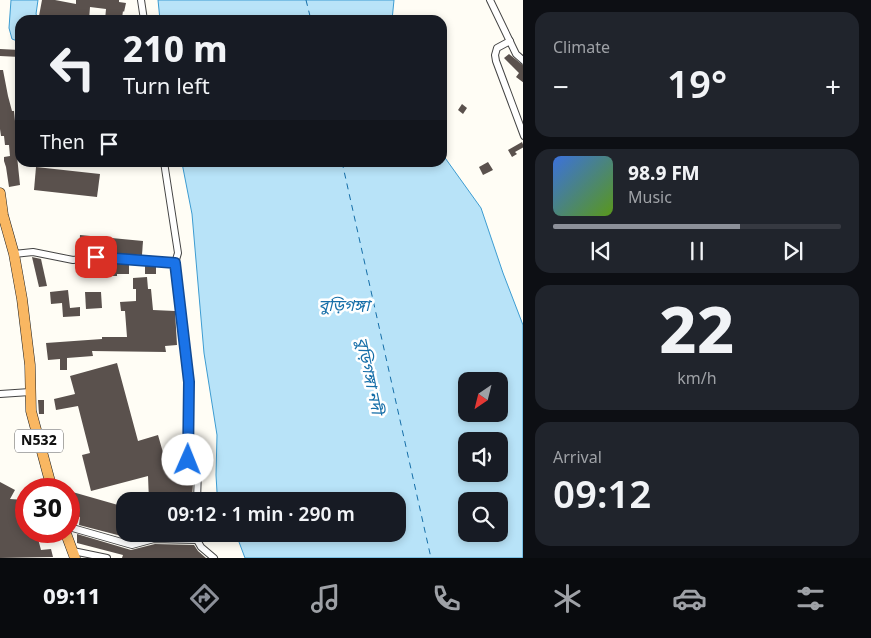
<!DOCTYPE html>
<meta charset="utf-8">
<style>
:root{--surface:#171b24;--page:#20242c;--text:#f1f3f6;--muted:#9ea1a6;--line:#363941;--accent:#8c9099}
body{margin:0;font-family:Georgia,"Noto Sans Bengali",serif;background:var(--page);color:var(--text);height:100vh;display:flex;flex-direction:column;font-size:19px;white-space:nowrap}
*{box-sizing:border-box;margin:0}
p{font-size:16px;color:var(--muted)}
.icon{flex:none;width:28px;height:28px;fill:none;stroke:currentColor;stroke-width:2;stroke-linecap:round;stroke-linejoin:round}
.map{position:relative;flex:1;overflow:hidden}
.side{display:flex;flex-direction:column;gap:12px;padding:12px;background:#0d0f14;width:348px}
.side>*{flex:none}
.hud{position:absolute;left:15px;top:15px;width:432px;height:152px;border-radius:15px;box-shadow:0 2px 8px #0003;background:#171b24;color:var(--text);overflow:hidden}
.needle{width:32px;rotate:215deg}
.fabs{position:absolute;left:458px;top:372px;display:grid;gap:10px}
.fabs a{display:grid;place-items:center;width:50px;height:50px;border-radius:10px;background:var(--surface);box-shadow:0 2px 8px #0003;font-size:25px}
.speed{position:absolute;left:15px;top:478px;display:flex;gap:10px;font-size:25px;font-weight:700;text-align:center}
.speed>*{display:grid;place-content:center;width:65px;height:65px;border-radius:50%;background:var(--surface);box-shadow:0 2px 8px #0003;line-height:1}
.speed .limit{border:8px solid #d22;background:#fff;color:#111}
.pin{position:absolute;display:grid;place-items:center;width:42px;height:42px;color:#fff;margin:-21px;border-radius:10px;box-shadow:0 2px 8px #0006}
.me{position:absolute;width:55px;margin:-28px;rotate:1deg;stroke-linejoin:round;filter:drop-shadow(0 0 4px #0008)}
.turn{display:flex;align-items:center;gap:18px;height:105px;padding:0 25px;font-size:22px}
.turn .icon{width:65px;height:65px;stroke-width:2.5}
.turn b{display:block;font-size:35px;line-height:42px}
.then{display:flex;align-items:center;height:48px;padding:0 25px;background:#0003;gap:10px;font-size:19px}
.big{font-size:38px;font-weight:600;line-height:1.1}
.side .card{flex:1;display:flex;flex-direction:column;justify-content:center;gap:8px;min-width:0;padding:0 18px;border-radius:15px;background:var(--page)}
.side .dial{align-items:center;gap:0}
.dial b{font-size:65px;line-height:1}
.song{display:flex;align-items:center;gap:15px}
.cover{width:60px;height:60px;border-radius:8px;background:linear-gradient(135deg,hsl(220 70% 55%),hsl(90 70% 35%))}
.played{height:5px;border-radius:2px;background:linear-gradient(90deg,var(--accent) 65%,var(--line) 65%)}
.keys{display:flex;justify-content:space-around;direction:ltr}
.heat{display:flex;justify-content:space-between;align-items:center;font-size:28px;direction:ltr}
.trip{position:absolute;left:116px;top:492px;width:290px;height:50px;border-radius:15px;background:var(--surface);box-shadow:0 2px 8px #0003;font-weight:600;line-height:50px;text-align:center}
.tabs{display:flex;height:80px;justify-content:space-around;align-items:center;background:#090b0e;color:var(--muted)}
.tabs .icon{width:35px;height:35px}
.tabs .selected{color:var(--accent)}
.tabs b{font-size:22px;color:var(--text)}
main{display:flex;flex:1;min-height:0}
.map>svg:first-child{display:block}
</style>
<main>
<div class="map">
<svg width="524" height="558" viewBox="0 0 524 558">
<rect width="100%" height="100%" fill="#fffdf5"/>
<g fill="#b8e3f8" stroke="#3d9cd1" fill-rule="evenodd">
<polygon points="11,0 38,0 36,14 39,20 20,20 20,42 12,39 9,28"/>
<polygon points="158,0 394,0 392,20 160,20"/>
<path d="M443 155 481 208 503 273 523 325V558H245L236 534H398V501H220L217 492 216 475 217 435 204 353 192 214 182 163 442 162ZM466 381H499V414H466ZM466 441H499V474H466ZM466 501H499V534H466Z"/>
</g>
<g fill="none" stroke-linecap="round" stroke-linejoin="round">
<g stroke="#156ea8" stroke-width="1" stroke-dasharray="6 5" stroke-linecap="butt">
<polyline points="306,0 311,20"/>
<polyline points="342,162 431,558"/>
</g>
</g>
<g fill="#5a514d">
<polygon points="42,0 55,0 76,4 76,0 119,0 119,2 126,3 124,12 123,11 122,18 120,18 120,20 105,20 106,9 90,7 89,20 49,20 49,18 39,16"/>
<polygon points="0,49 20,50 20,57 0,56"/>
<polygon points="509,54 524,66 524,83 516,77 519,73 504,58"/>
<polygon points="0,70 3,70 8,96 12,111 14,111 17,141 15,141 16,156 17,156 20,185 9,187 6,167 4,161 4,157 10,156 9,145 5,145 4,136 1,136 0,129"/>
<polygon points="462,104 467,108 463,114 458,110"/>
<polygon points="522,142 524,147 515,152 517,154 512,157 508,150"/>
<polygon points="488,162 493,170 483,175 479,167"/>
<polygon points="36,167 100,174 97,197 34,190"/>
<polygon points="80,235 143,241 142,255 79,252"/>
<polygon points="32,257 41,259 47,286 39,287"/>
<polygon points="111,263 129,265 129,274 117,274 117,276 105,276 105,270 111,270"/>
<polygon points="145,266 156,267 156,274 145,274"/>
<polygon points="147,277 148,289 151,289 153,310 175,311 177,345 165,346 166,352 92,351 93,356 67,358 67,370 60,370 60,359 48,360 46,343 102,339 102,337 127,337 125,311 121,311 120,302 136,301 136,289 133,289 133,278"/>
<polygon points="68,290 70,308 80,307 80,316 63,317 62,303 51,304 50,292"/>
<polygon points="85,292 101,292 102,308 86,309"/>
<polygon points="117,363 138,441 158,435 170,477 180,477 180,484 193,483 192,501 149,501 148,476 91,491 82,455 90,453 78,406 56,410 54,399 75,394 70,376"/>
<polygon points="38,400 44,400 44,414 39,414"/>
<polygon points="0,482 15,490 10,499 26,500 26,531 36,531 41,550 51,549 53,557 0,558"/>
<polygon points="69,491 125,507 125,534 135,534 133,539 79,525 80,517 69,514"/>
<polygon points="77,534 131,550 155,544 194,545 198,551 206,558 122,558 123,555 77,543"/>
</g>
<g fill="none" stroke-linecap="round" stroke-linejoin="round">
<g stroke="#444" stroke-width="8">
<g id="minor">
<polyline points="141,0 144,20"/>
<polyline points="490,0 516,54 524,61"/>
<polyline points="510,41 497,48 495,55 496,61 524,136"/>
<polyline points="164,162 178,253 175,263 189,382 188,460 198,470 197,501"/>
<polyline points="14,254 33,252 73,260 96,257 175,263"/>
<polyline points="0,394 30,392"/>
<polyline points="69,527 132,545 154,539 197,540 201,547 214,558"/>
<polyline points="73,551 107,558"/>
</g>
</g>
<g stroke="#222" stroke-width="11">
<g id="trunk">
<polyline points="0,193 3,215 14,254 22,299 30,365 31,411 52,489"/>
<polyline points="65,531 75,558"/>
</g>
</g>
<use href="#minor" stroke="#fff" stroke-width="6"/>
<use href="#trunk" stroke="#f9b762" stroke-width="10"/>
</g>
<g fill="none" stroke-linecap="round" stroke-linejoin="round">
<g stroke="#114b97" stroke-width="12">
<polyline id="route" points="96,257 175,263 189,382 188,460"/>
</g>
<use href="#route" stroke="#1a73e8" stroke-width="9"/>
</g>
<g text-anchor="middle" dominant-baseline="central" stroke-width="5" stroke-linejoin="round" paint-order="stroke">
<rect fill="#fff" stroke="#585858" stroke-width="1" x="15" y="429.5" width="48" height="23" rx="4"/>
<g font-size="14" font-weight="bold" fill="#111">
<text x="39" y="441">N532</text>
</g>
<g font-size="16" font-style="italic" fill="#156ea8" stroke="#fff">
<text x="344" y="307">বুড়িগঙ্গা</text>
<text transform="translate(368 376) rotate(78)">বুড়িগঙ্গা নদী</text>
</g>
</g>
</svg>
<div class="fabs">
<a><svg class="needle" viewBox="-14 -14 28 28"><path d="M0-13l5 13h-10z" fill="#e53935"/><path d="M0 13l5-13h-10z" fill="#9ea1a6"/></svg></a>
<a><svg class="icon" aria-label="sound" viewBox="0 0 24 24"><path d="M4 9h4l5-4v14l-5-4H4zM17 9q2 3 0 6"/></svg></a>
<a><svg class="icon" aria-label="search" viewBox="0 0 24 24"><circle cx="10" cy="10" r="6"/><path d="M15 15l6 6"/></svg></a>
</div>
<div class="speed"><div class="limit">30</div></div>
<div class="pin" style="left:96px;top:257px;background:#d93025"><svg class="icon" aria-label="arrive" viewBox="0 0 24 24"><path d="M6 21V4h12l-3 4 3 4H6"/></svg></div>
<svg class="me" style="left:188px;top:460px" viewBox="-20 -20 40 40"><circle r="19" fill="#fff"/><path d="M0-13L10 11 0 6-10 11z" fill="#1a73e8"/></svg>
<div class="trip">09:12 · 1 min · 290 m</div>
<div class="hud">
<div class="turn"><svg class="icon" aria-label="left" viewBox="0 0 24 24"><path d="M17 20v-9H6M10 6l-5 5 5 5"/></svg><div><b>210 m</b>Turn left</div></div>
<div class="then">Then<svg class="icon" aria-label="arrive" viewBox="0 0 24 24"><path d="M6 21V4h12l-3 4 3 4H6"/></svg></div>
</div>
</div>
<section class="side">
<div class="card"><p>Climate</p>
<div class="heat"><a>−</a><b class="big">19°</b><a>+</a></div>
</div>
<div class="card">
<div class="song"><i class="cover"></i><div><b>98.9 FM</b><p>Music</p></div></div>
<div class="played"></div>
<div class="keys"><svg class="icon" aria-label="previous" viewBox="0 0 24 24"><path d="M18 5L8 12l10 7zM5 5v14"/></svg><svg class="icon" aria-label="pause" viewBox="0 0 24 24"><path d="M8 5v14M16 5v14"/></svg><svg class="icon" aria-label="next" viewBox="0 0 24 24"><path d="M6 5l10 7-10 7zM19 5v14"/></svg></div>
</div>
<div class="card dial"><b>22</b><p>km/h</p></div>
<div class="card"><p>Arrival</p><b class="big">09:12</b></div>
</section>
</main>
<nav class="tabs">
<b>09:11</b>
<svg class="icon selected" aria-label="directions" viewBox="0 0 24 24"><path d="M12 3l9 9-9 9-9-9zM9 14v-3h6M13 9l2 2-2 2"/></svg>
<svg class="icon" aria-label="music" viewBox="0 0 24 24"><path d="M9 18V5l10-2v13"/><circle cx="6" cy="18" r="3"/><circle cx="16" cy="16" r="3"/></svg>
<svg class="icon" aria-label="phone" viewBox="0 0 24 24"><path d="M5 4h4l2 5-3 2q2 4 5 5l2-3 5 2v4C11 20 4 13 5 4z"/></svg>
<svg class="icon" aria-label="climate" viewBox="0 0 24 24"><path d="M12 3v18M4 7l16 10M4 17L20 7"/></svg>
<svg class="icon" aria-label="car" viewBox="0 0 24 24"><path d="M5 17H2v-5l4-1 3-4h7l3 4 3 1v5h-3M9 17h6M6 11h13"/><circle cx="7" cy="17" r="2"/><circle cx="17" cy="17" r="2"/></svg>
<svg class="icon" aria-label="filters" viewBox="0 0 24 24"><path d="M4 7h16M4 17h16"/><circle cx="9" cy="7" r="2"/><circle cx="15" cy="17" r="2"/></svg>
</nav>
